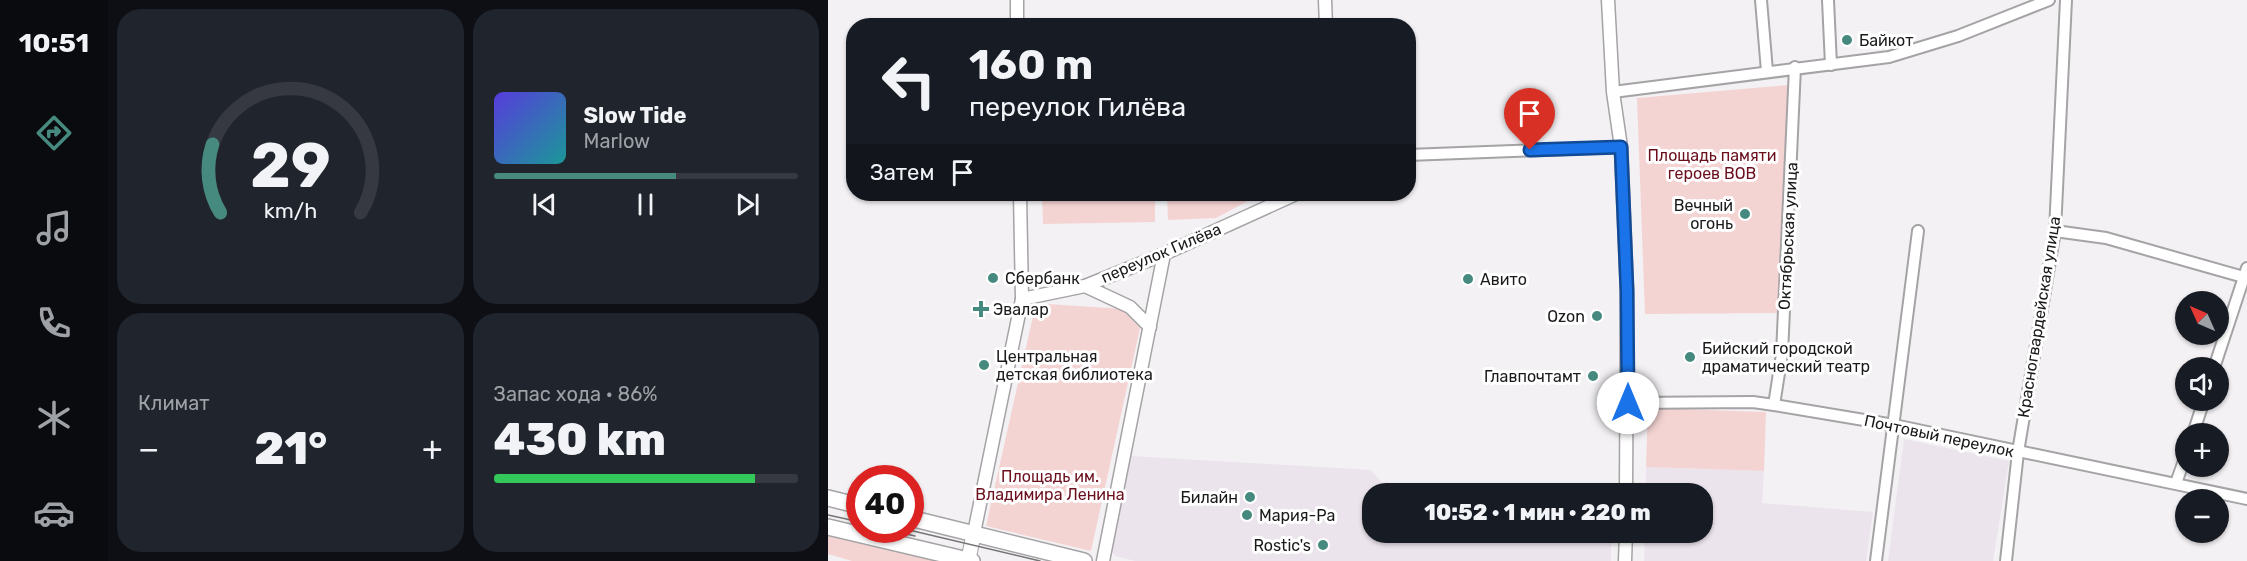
<!DOCTYPE html>
<html lang="ru">
<meta charset="utf-8">
<style>
:root{--surface:#171b24;--page:#20242c;--text:#f1f3f6;--muted:#9ea1a6;--line:#363941;--accent:#468a7f}
body{margin:0;font-family:Rubik,sans-serif;background:var(--page);color:var(--text);height:100vh;display:flex;flex-direction:column;font-size:22px;white-space:nowrap}
*{box-sizing:border-box;margin:0}
p{font-size:20px;color:var(--muted)}
.icon{flex:none;width:33px;height:33px;fill:none;stroke:currentColor;stroke-width:2;stroke-linecap:round;stroke-linejoin:round}
.map{position:relative;flex:1;overflow:hidden}
.drawer{display:flex;flex-direction:column;gap:9px;padding:9px;background:#0d0f14;width:720px}
.drawer>*{flex:none}
.guide{position:absolute;left:18px;top:18px;width:570px;height:183px;border-radius:24px;box-shadow:0 2px 4px #0004;background:#171b24;color:var(--text);overflow:hidden}
.needle{width:39px;rotate:315deg}
.buttons{position:absolute;left:1347px;top:291px;display:grid;gap:12px}
.buttons a{display:grid;place-items:center;width:54px;height:54px;border-radius:50%;background:var(--surface);box-shadow:0 2px 4px #0004;font-size:30px}
.speed{position:absolute;left:18px;top:465px;display:flex;gap:12px;font-size:30px;font-weight:700;text-align:center}
.speed>*{display:grid;place-content:center;width:78px;height:78px;border-radius:50%;background:var(--surface);box-shadow:0 2px 4px #0004;line-height:1}
.speed .limit{border:9px solid #d22;background:#fff;color:#111}
.pin{position:absolute;display:grid;place-items:center;width:51px;height:51px;color:#fff;margin:-62px -26px;border-radius:50% 50% 50% 0;rotate:-45deg;box-shadow:0 0 6px #0007}
.pin .icon{rotate:45deg}
.me{position:absolute;width:66px;margin:-33px;rotate:0deg;stroke-linejoin:round;filter:drop-shadow(0 0 4px #0008)}
.turn{display:flex;align-items:center;gap:21px;height:126px;padding:0 24px;font-size:27px}
.turn .icon{width:78px;height:78px;stroke-width:2.5}
.turn b{display:block;font-size:42px;line-height:51px}
.then{display:flex;align-items:center;height:57px;padding:0 24px;background:#0003;gap:12px;font-size:22px}
.big{font-size:45px;font-weight:800;line-height:1.1}
.drawer .widget{flex:1;display:flex;flex-direction:column;justify-content:center;gap:9px;min-width:0;padding:0 21px;border-radius:24px;background:var(--page)}
.drawer .dial{align-items:center;gap:0}
.dial svg{height:156px;overflow:visible;fill:none;stroke:var(--line);stroke-width:7;stroke-linecap:round;text-anchor:middle}
.dial text{fill:var(--text);stroke:none}
.song{display:flex;align-items:center;gap:18px}
.cover{width:72px;height:72px;border-radius:9px;background:linear-gradient(135deg,hsl(250 70% 55%),hsl(180 70% 35%))}
.played{height:6px;border-radius:3px;background:linear-gradient(90deg,var(--accent) 60%,var(--line) 60%)}
.keys{display:flex;justify-content:space-around;direction:ltr}
.heat{display:flex;justify-content:space-between;align-items:center;font-size:33px;direction:ltr}
.charge{height:9px;border-radius:4px;background:linear-gradient(90deg,#34c759 86%,var(--line) 0)}
.drawer .tiles{flex:1;display:grid;gap:9px;grid-template-columns:repeat(2,1fr)}
.trip{position:absolute;left:534px;top:483px;width:351px;height:60px;border-radius:24px;background:var(--surface);box-shadow:0 2px 4px #0004;font-weight:800;line-height:60px;text-align:center}
main{display:flex;flex:1;min-height:0}
.tab-bar{display:flex;flex-direction:column;width:108px;justify-content:space-around;align-items:center;background:#090b0e;color:var(--muted)}
.tab-bar .icon{width:42px;height:42px}
.tab-bar .selected{color:var(--accent)}
.tab-bar b{font-size:27px;color:var(--text)}
.map>svg:first-child{display:block}
</style>
<main>
<nav class="tab-bar">
<b>10:51</b>
<svg class="icon selected" aria-label="directions" viewBox="0 0 24 24"><path d="M12 3l9 9-9 9-9-9zM9 14v-3h6M13 9l2 2-2 2"/></svg>
<svg class="icon" aria-label="music" viewBox="0 0 24 24"><path d="M9 18V5l10-2v13"/><circle cx="6" cy="18" r="3"/><circle cx="16" cy="16" r="3"/></svg>
<svg class="icon" aria-label="phone" viewBox="0 0 24 24"><path d="M5 4h4l2 5-3 2q2 4 5 5l2-3 5 2v4C11 20 4 13 5 4z"/></svg>
<svg class="icon" aria-label="climate" viewBox="0 0 24 24"><path d="M12 3v18M4 7l16 10M4 17L20 7"/></svg>
<svg class="icon" aria-label="car" viewBox="0 0 24 24"><path d="M5 17H2v-5l4-1 3-4h7l3 4 3 1v5h-3M9 17h6M6 11h13"/><circle cx="7" cy="17" r="2"/><circle cx="17" cy="17" r="2"/></svg>
</nav>
<section class="drawer">
<div class="tiles">
<div class="widget dial"><svg viewBox="0 0 100 80">
<path d="M14 69A42 42 0 1 1 86 69"/>
<path d="M14 69A42 42 0 0 1 10 34" stroke="#468a7f"/>
<text x="50" y="56" font-size="32" font-weight="700">29</text>
<text x="50" y="72" font-size="11">km/h</text>
</svg></div>
<div class="widget">
<div class="song"><i class="cover"></i><div><b>Slow Tide</b><p>Marlow</p></div></div>
<div class="played"></div>
<div class="keys"><svg class="icon" aria-label="previous" viewBox="0 0 24 24"><path d="M18 5L8 12l10 7zM5 5v14"/></svg><svg class="icon" aria-label="pause" viewBox="0 0 24 24"><path d="M8 5v14M16 5v14"/></svg><svg class="icon" aria-label="next" viewBox="0 0 24 24"><path d="M6 5l10 7-10 7zM19 5v14"/></svg></div>
</div>
<div class="widget"><p>Климат</p>
<div class="heat"><a>−</a><b class="big">21°</b><a>+</a></div>
</div>
<div class="widget"><p>Запас хода · 86%</p><b class="big">430 km</b><div class="charge"></div></div>
</div>
</section>
<div class="map">
<svg width="1419" height="561" viewBox="0 0 1419 561">
<rect width="100%" height="100%" fill="#f3f1f4"/>
<g fill="#ece4ed">
<polygon points="1076,439 1181,461 1165,561 1060,561"/>
<polygon points="303,456 543,470 563,493 544,494 544,532 783,533 783,561 307,561 287,556 282,549"/>
<polygon points="818,467 936,471 934,503 1045,512 1038,561 816,561 817,533 874,532 874,494 818,493"/>
</g>
<g fill="#f4d4d3">
<polygon points="961,85 950,313 817,314 809,98"/>
<polygon points="214,194 327,194 327,222 215,224"/>
<polygon points="339,194 433,194 388,218 340,220"/>
<polygon points="219,304 296,309 307,315 312,328 263,551 158,526 205,316"/>
<polygon points="820,408 938,412 936,471 818,467"/>
<polygon points="0,534 108,560 108,561 24,561 0,554"/>
</g>
<g fill="none" stroke-linecap="round" stroke-linejoin="round">
<g stroke="#a5a3a5" stroke-width="14">
<g id="minor">
<polyline points="933,0 939,71"/>
<polyline points="1000,0 1003,65"/>
<polyline points="785,92 1061,57 1130,36 1221,0"/>
<polyline points="580,155 793,147"/>
<polyline points="1227,231 1278,238 1419,278"/>
<polyline points="1386,368 1419,268"/>
<polyline points="800,403 925,402 946,405 1066,425 1419,499"/>
<polyline points="946,405 954,354 967,67"/>
<polyline points="1365,434 1376,400"/>
<polyline points="1348,483 1358,455"/>
<polyline points="1048,561 1090,231"/>
<polyline points="1178,561 1190,452 1227,231 1238,0"/>
</g>
</g>
<g stroke="#a5a3a5" stroke-width="15">
<g id="tertiary">
<polyline points="189,0 189,26"/>
<polyline points="497,0 498,26"/>
<polyline points="780,0 785,92 793,147 799,291 798,494"/>
<polyline points="257,286 302,307 322,327"/>
<polyline points="194,299 257,286 336,254 468,194"/>
<polyline points="146,533 194,299 192,194"/>
<polyline points="275,561 336,254"/>
<polyline points="797,561 798,532"/>
</g>
</g>
<g stroke="#a5a3a5" stroke-width="16">
<polyline id="secondary" points="140,561 146,533"/>
</g>
<g stroke="#a5a3a5" stroke-width="18">
<g id="primary">
<polyline points="0,498 32,506"/>
<polyline points="82,518 256,561"/>
<polyline points="0,527 144,561"/>
</g>
</g>
<use href="#minor" stroke="#fff" stroke-width="10"/>
<use href="#tertiary" stroke="#fff" stroke-width="12"/>
<use href="#secondary" stroke="#fff" stroke-width="14"/>
<use href="#primary" stroke="#fff" stroke-width="15"/>
<g stroke="#757476" stroke-width="1.5">
<polyline points="0,515 32,522"/>
<polyline points="61,530 87,536"/>
<polyline points="81,530 212,561"/>
</g>
</g>
<g fill="none" stroke-linecap="round" stroke-linejoin="round">
<g stroke="#114b97" stroke-width="15">
<polyline id="route" points="702,150 793,147 799,291 800,403"/>
</g>
<use href="#route" stroke="#1a73e8" stroke-width="10"/>
</g>
<g fill="#468a7f" stroke="#fff" stroke-width="2">
<circle cx="1019" cy="40" r="6"/>
<circle cx="917" cy="214" r="6"/>
<circle cx="165" cy="278" r="6"/>
<circle cx="640" cy="279" r="6"/>
<path d="M150 300h6v6h6v6h-6v6h-6v-6h-6v-6h6z"/>
<circle cx="769" cy="316" r="6"/>
<circle cx="862" cy="357" r="6"/>
<circle cx="156" cy="365" r="6"/>
<circle cx="765" cy="376" r="6"/>
<circle cx="422" cy="497" r="6"/>
<circle cx="419" cy="515" r="6"/>
<circle cx="495" cy="545" r="6"/>
</g>
<g text-anchor="middle" dominant-baseline="central" stroke-width="6" stroke-linejoin="round" paint-order="stroke">
<g font-size="16" fill="#1a1a1b" stroke="#fff" text-anchor="start">
<text x="1031" y="40">Байкот</text>
<text x="905" y="205" text-anchor="end">Вечный<tspan x="905" dy="18">огонь</tspan></text>
<text x="177" y="278">Сбербанк</text>
<text x="652" y="279">Авито</text>
<text x="165" y="309">Эвалар</text>
<text x="757" y="316" text-anchor="end">Ozon</text>
<text x="874" y="348">Бийский городской<tspan x="874" dy="18">драматический театр</tspan></text>
<text x="168" y="356">Центральная<tspan x="168" dy="18">детская библиотека</tspan></text>
<text x="753" y="376" text-anchor="end">Главпочтамт</text>
<text x="410" y="497" text-anchor="end">Билайн</text>
<text x="431" y="515">Мария-Ра</text>
<text x="483" y="545" text-anchor="end">Rostic's</text>
</g>
<g font-size="16" fill="#6b0f1d" stroke="#fff">
<text x="884" y="155">Площадь памяти<tspan x="884" dy="18">героев ВОВ</tspan></text>
<text x="222" y="476">Площадь им.<tspan x="222" dy="18">Владимира Ленина</tspan></text>
</g>
<g font-size="16" fill="#1a1a1b" stroke="#fff">
<text transform="translate(960 236) rotate(-87)">Октябрьская улица</text>
<text transform="translate(333 253) rotate(-23)">переулок Гилёва</text>
<text transform="translate(1211 317) rotate(-81)">Красногвардейская улица</text>
<text transform="translate(1111 436) rotate(12)">Почтовый переулок</text>
</g>
</g>
</svg>
<div class="buttons">
<a><svg class="needle" viewBox="-14 -14 28 28"><path d="M0-13l5 13h-10z" fill="#e53935"/><path d="M0 13l5-13h-10z" fill="#9ea1a6"/></svg></a>
<a><svg class="icon" aria-label="sound" viewBox="0 0 24 24"><path d="M4 9h4l5-4v14l-5-4H4zM17 9q2 3 0 6"/></svg></a>
<a>+</a>
<a>−</a>
</div>
<div class="speed"><div class="limit">40</div></div>
<div class="pin" style="left:702px;top:150px;background:#d93025"><svg class="icon" aria-label="arrive" viewBox="0 0 24 24"><path d="M6 21V4h12l-3 4 3 4H6"/></svg></div>
<svg class="me" style="left:800px;top:403px" viewBox="-20 -20 40 40"><circle r="19" fill="#fff"/><path d="M0-13L10 11 0 6-10 11z" fill="#1a73e8"/></svg>
<div class="trip">10:52 · 1 мин · 220 m</div>
<div class="guide">
<div class="turn"><svg class="icon" aria-label="left" viewBox="0 0 24 24"><path d="M17 20v-9H6M10 6l-5 5 5 5"/></svg><div><b>160 m</b>переулок Гилёва</div></div>
<div class="then">Затем<svg class="icon" aria-label="arrive" viewBox="0 0 24 24"><path d="M6 21V4h12l-3 4 3 4H6"/></svg></div>
</div>
</div>
</main>
